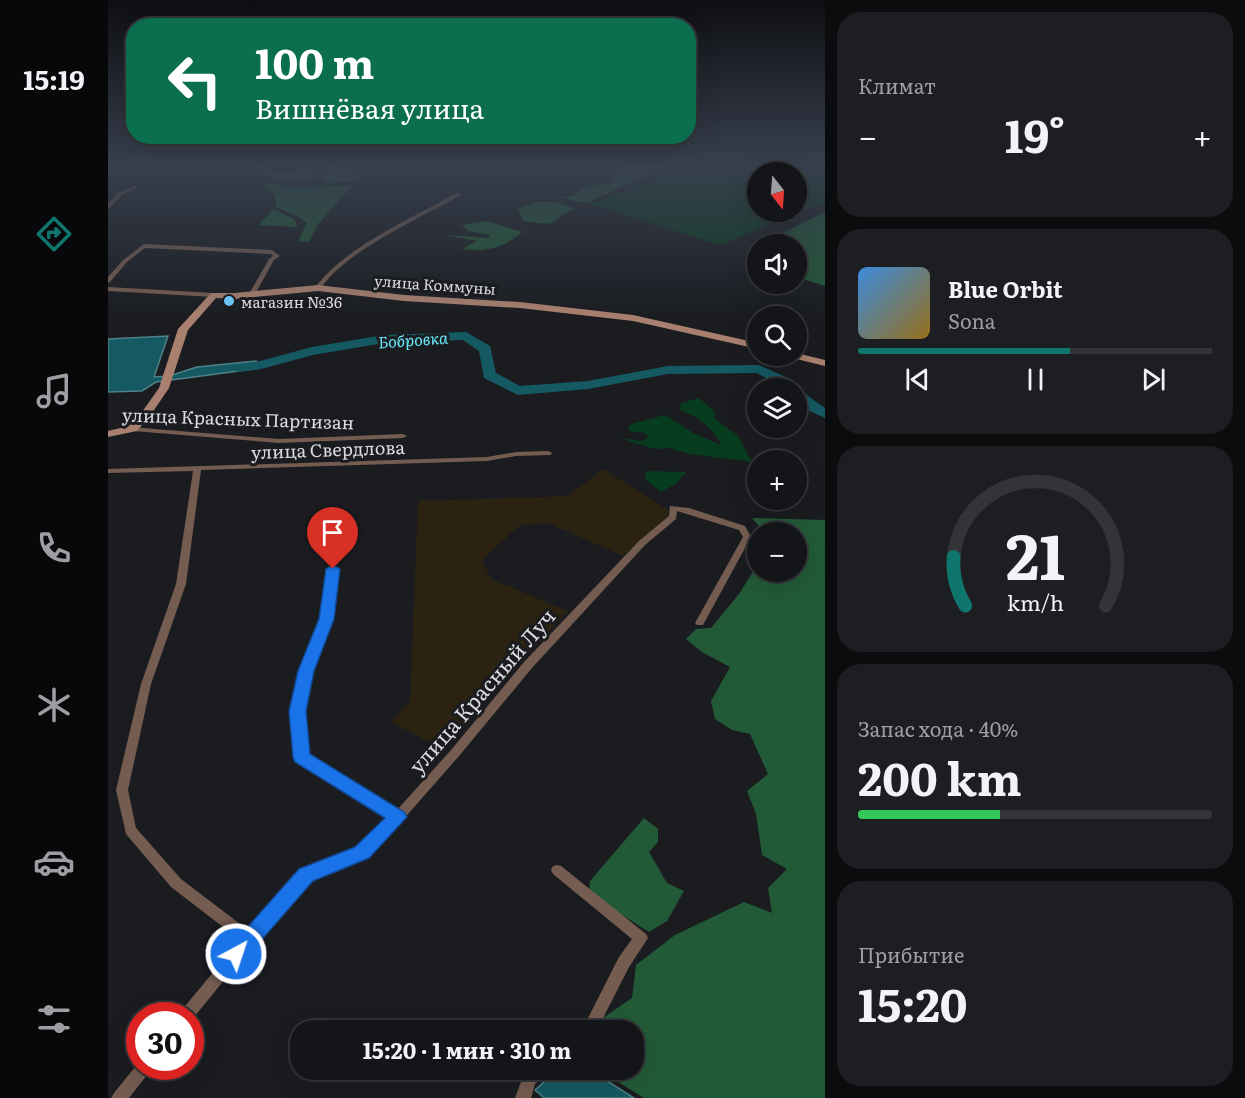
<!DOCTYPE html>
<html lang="ru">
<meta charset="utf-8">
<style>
:root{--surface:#141518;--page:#1d1e21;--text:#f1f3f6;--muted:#9d9fa2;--line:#333437;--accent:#0f766e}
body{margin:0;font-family:Literata,serif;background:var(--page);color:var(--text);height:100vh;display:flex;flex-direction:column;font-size:22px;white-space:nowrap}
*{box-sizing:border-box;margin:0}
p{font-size:20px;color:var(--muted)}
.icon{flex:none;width:33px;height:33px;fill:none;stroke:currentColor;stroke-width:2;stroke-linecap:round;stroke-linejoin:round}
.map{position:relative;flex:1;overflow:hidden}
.side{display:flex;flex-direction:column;gap:12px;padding:12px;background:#0b0c0d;width:420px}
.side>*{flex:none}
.top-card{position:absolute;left:18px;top:18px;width:570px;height:126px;border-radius:24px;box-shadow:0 6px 24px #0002,0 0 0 2px var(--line);background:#0b6e4f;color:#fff;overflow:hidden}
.needle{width:39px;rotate:163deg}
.tools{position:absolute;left:639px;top:162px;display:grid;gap:12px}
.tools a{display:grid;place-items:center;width:60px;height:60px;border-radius:50%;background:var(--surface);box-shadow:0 6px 24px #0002,0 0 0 2px var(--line);font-size:30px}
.speed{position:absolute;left:18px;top:1002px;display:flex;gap:12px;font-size:30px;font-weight:700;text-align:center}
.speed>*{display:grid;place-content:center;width:78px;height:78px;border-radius:50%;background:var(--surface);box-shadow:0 6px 24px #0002,0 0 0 2px var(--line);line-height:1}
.speed .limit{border:9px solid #d22;background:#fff;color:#111}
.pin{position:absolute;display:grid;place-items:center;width:51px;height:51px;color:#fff;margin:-62px -26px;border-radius:50% 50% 50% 0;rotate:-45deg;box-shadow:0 0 6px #0007}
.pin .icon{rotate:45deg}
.me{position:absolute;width:66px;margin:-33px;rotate:40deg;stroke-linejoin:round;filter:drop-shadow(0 0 4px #0008)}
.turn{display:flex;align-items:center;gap:21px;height:126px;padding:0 30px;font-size:27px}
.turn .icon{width:78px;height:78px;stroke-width:2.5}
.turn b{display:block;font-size:42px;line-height:51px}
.big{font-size:45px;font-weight:700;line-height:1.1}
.side .tile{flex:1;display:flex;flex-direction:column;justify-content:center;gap:9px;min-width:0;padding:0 21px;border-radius:24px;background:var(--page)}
.side .dial{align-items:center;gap:0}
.dial svg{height:156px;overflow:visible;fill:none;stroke:var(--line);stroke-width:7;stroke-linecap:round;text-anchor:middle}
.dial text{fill:var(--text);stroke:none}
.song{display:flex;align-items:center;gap:18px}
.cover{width:72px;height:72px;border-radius:9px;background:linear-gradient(135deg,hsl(210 70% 55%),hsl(40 70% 35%))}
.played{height:6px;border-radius:3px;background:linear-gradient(90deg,var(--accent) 60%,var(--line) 60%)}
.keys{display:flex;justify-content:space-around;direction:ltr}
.heat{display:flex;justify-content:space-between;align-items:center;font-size:33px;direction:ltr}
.charge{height:9px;border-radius:4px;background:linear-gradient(90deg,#34c759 40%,var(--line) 0)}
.trip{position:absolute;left:182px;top:1020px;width:354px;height:60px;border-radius:24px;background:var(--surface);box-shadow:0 6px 24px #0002,0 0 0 2px var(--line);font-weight:700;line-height:60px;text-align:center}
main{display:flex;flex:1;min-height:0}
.dock{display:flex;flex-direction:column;width:108px;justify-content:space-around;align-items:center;background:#08080a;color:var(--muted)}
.dock .icon{width:42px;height:42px}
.dock .selected{color:var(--accent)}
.dock b{font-size:27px;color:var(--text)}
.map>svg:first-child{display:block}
</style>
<main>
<nav class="dock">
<b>15:19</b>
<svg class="icon selected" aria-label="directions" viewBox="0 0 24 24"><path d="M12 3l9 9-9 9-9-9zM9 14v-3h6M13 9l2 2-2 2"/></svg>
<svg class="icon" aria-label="music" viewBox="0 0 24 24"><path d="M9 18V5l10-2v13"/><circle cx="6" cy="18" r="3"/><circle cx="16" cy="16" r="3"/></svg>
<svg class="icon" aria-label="phone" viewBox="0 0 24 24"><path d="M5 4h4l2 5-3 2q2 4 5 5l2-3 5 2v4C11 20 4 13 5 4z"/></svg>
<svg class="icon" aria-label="climate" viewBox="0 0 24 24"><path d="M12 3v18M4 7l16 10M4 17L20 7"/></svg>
<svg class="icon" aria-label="car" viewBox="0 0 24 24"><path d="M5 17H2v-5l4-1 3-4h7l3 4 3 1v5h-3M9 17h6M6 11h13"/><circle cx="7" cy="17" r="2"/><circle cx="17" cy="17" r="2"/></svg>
<svg class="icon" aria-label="filters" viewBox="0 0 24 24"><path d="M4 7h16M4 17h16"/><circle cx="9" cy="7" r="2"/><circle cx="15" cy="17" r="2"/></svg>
</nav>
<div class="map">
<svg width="717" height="1098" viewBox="0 0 717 1098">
<rect width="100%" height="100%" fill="#1a1c20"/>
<polygon fill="#2b2212" points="495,469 561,510 559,518 515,556 440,523 412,525 374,560 383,579 460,611 335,749 283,722 302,701 310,501 460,496"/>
<g fill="#083c1f" fill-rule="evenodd">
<path d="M587 164H717V202L611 245 483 204ZM650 172H688V212H650Z"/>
<path d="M591 398 608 413 606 418 630 436 644 462 581 454 561 448 547 449 511 438 534 441 541 437 532 431 524 433 520 427 523 424 557 415 587 434 613 445C606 428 589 416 572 410L573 403Z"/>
<polygon points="538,471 578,472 569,483 553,492 537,479"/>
</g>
<g fill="#225a37">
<polygon points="148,164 161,164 161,170 181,174 188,169 205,168 208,178 169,180 135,169 140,167 150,169"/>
<polygon points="518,164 577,164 526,181 479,203 450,197 465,196 474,188 496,184 504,180 505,173"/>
<polygon points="214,165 252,169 251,181 215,183"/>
<polygon points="162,183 179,188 244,186 210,224 201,242 190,241 199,223 191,217 168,207 167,195 155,185"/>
<polygon points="428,202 447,202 466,208 441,224 415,221 410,209"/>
<polygon points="166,209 187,220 189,227 150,225"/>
<polygon points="717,212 717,286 689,277 688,244 653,244"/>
<path d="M379 221 414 232C396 248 378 252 354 249L369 241 337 235 380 238 382 235 360 231 354 225Z"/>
<polygon points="644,518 717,520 717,1098 536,1098 491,1070 525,1070 525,1030 498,1030 489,1022 524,998 528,965 567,935 636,902 664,913 660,888 679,869 654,855 648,814 639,791 660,774 642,734 624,730 607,719 603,701 622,667 594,652 578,639 588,629 603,628 631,594 649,565 650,572 688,572 688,532 656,532"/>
<polygon points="536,818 550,829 550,842 541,852 559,883 576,891 559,921 541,932 481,894 482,881"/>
</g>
<g fill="#155a63" stroke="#508188" stroke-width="1.5">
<polygon points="60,336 46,377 61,376 89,367 148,361 153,368 48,382 34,391 0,392 0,339"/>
<polygon points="450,1070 482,1070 526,1098 436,1098 427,1090"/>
</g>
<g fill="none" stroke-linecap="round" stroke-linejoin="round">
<polyline stroke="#508188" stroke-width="2" points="712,411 717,409"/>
<polygon fill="#155a63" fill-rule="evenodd" points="358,332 382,346 388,373 412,386 480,381 560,366 651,365 684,380 690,389 717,408 717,418 695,408 688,402 688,388 676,388 649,373 560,374 480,389 410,395 376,378 371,351 355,340 276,343 205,355 153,369 130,372 123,368 125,365 152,361 204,347 276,335"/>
<g fill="#755c51" fill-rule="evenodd">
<polygon points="26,186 30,187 14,195 0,209 0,204 10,193"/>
<path d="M349 193 353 194C344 201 332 207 321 212 285 232 236 255 212 289L207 288C235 248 306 217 349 193Z"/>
<polygon points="36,244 164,250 172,256 166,260 147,294 144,296 141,294 161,259 165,256 163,254 37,248 19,262 2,282 0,283 0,277 15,260"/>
<polygon points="0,287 106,293 109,295 106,297 0,291"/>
<polygon points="22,427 171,439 295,434 299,436 295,438 171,443 25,431 22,431"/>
<polygon points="440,451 444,453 443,455 408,456 379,461 93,470 78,584 43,684 20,790 28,828 73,879 140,930 194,871 250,849 281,818 189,760 187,757 184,711 193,671 214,619 222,567 228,567 230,569 224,619 203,671 194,711 198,755 289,810 343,750 416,662 531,541 561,516 562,506 581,508 637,526 643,537 595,625 589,625 587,623 635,537 631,530 569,511 568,519 537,545 424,668 351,756 294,821 258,857 202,879 146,943 83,1021 82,1016 71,1016 73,1011 132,940 63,887 18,834 8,790 33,684 68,584 85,471 0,473 0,469 379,457 408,452"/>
<polygon points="449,865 453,866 538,934 540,938 521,967 489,1030 471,1030 473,1025 479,1020 511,957 524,939 445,874 443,870 445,866"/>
<polygon points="32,1061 32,1066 44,1066 42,1071 21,1098 3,1098 6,1093"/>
<polygon points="420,1070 438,1070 436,1075 427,1084 423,1098 407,1098 416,1074"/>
</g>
<g fill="#a9806f" fill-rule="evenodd">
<polygon points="210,285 296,295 412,302 525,315 650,343 650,349 525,321 412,308 296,301 210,291 126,299 108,298 80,330 61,388 42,416 29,431 0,437 0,431 21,426 34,412 51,388 70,329 103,293 126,293"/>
<polygon points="688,353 717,360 717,366 684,358 683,356 688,356"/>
</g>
</g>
<linearGradient id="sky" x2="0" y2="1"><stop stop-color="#0e0f12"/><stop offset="0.52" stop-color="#38404e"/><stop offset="1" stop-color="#38404e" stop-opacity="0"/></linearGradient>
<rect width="717" height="317" fill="url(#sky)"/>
<polygon fill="#1a73e8" stroke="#114b97" stroke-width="1.5" points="225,565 232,569 226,619 206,671 198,711 202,754 296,812 299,817 261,858 205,881 135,961 128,964 121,961 118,954 121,948 191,869 247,847 277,818 187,762 185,757 181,711 190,671 211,619 218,569"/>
<circle fill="#69c4f1" stroke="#1a1c20" stroke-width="2" cx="121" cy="301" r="6"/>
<g text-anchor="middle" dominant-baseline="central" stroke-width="6" stroke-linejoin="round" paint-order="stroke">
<g font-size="15" fill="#dadbde" stroke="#1a1c20">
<text transform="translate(327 284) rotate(4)">улица Коммуны</text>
</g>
<g font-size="15" fill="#dadbde" stroke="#1a1c20" text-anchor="start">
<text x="133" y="301">магазин №36</text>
</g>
<g font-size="16" font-style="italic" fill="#66e4f5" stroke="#1a1c20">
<text transform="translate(305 339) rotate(-4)">Бобровка</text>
</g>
<g font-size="18" fill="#dadbde" stroke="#1a1c20">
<text transform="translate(130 418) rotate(2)">улица Красных Партизан</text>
<text transform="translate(220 449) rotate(-2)">улица Свердлова</text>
</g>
<g font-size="21" fill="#dadbde" stroke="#1a1c20">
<text transform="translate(373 690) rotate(-49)">улица Красный Луч</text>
</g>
</g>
</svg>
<div class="tools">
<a><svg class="needle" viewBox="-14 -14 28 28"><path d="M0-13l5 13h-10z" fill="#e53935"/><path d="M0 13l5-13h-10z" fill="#9d9fa2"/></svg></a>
<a><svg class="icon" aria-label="sound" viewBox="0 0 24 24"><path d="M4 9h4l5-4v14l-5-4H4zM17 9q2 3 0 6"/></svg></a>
<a><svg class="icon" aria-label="search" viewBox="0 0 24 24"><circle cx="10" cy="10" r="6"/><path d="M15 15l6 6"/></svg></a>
<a><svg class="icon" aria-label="layers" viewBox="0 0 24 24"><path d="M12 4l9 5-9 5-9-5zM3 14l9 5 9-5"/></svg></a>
<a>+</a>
<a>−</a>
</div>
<div class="speed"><div class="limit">30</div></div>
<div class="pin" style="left:225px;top:569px;background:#d93025"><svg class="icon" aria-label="arrive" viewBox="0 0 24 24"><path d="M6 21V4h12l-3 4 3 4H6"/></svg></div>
<svg class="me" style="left:128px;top:954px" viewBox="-20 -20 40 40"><circle r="17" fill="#1a73e8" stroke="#fff" stroke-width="3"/><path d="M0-11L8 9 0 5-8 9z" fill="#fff"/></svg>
<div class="trip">15:20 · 1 мин · 310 m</div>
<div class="top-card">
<div class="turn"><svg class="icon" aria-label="left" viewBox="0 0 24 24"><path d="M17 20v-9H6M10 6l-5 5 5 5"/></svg><div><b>100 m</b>Вишнёвая улица</div></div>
</div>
</div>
<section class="side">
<div class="tile"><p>Климат</p>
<div class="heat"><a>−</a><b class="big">19°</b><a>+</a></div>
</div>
<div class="tile">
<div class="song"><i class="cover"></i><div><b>Blue Orbit</b><p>Sona</p></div></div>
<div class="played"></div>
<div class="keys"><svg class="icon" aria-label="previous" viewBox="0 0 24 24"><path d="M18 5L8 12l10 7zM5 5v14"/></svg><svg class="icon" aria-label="pause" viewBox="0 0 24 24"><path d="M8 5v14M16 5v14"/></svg><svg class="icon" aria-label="next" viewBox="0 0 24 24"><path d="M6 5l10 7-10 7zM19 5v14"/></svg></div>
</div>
<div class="tile dial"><svg viewBox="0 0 100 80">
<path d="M14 69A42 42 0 1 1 86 69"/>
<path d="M14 69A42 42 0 0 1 8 44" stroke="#0f766e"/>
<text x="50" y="56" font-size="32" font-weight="700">21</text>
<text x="50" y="72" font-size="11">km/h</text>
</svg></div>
<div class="tile"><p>Запас хода · 40%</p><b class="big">200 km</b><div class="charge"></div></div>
<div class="tile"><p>Прибытие</p><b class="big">15:20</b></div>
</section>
</main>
